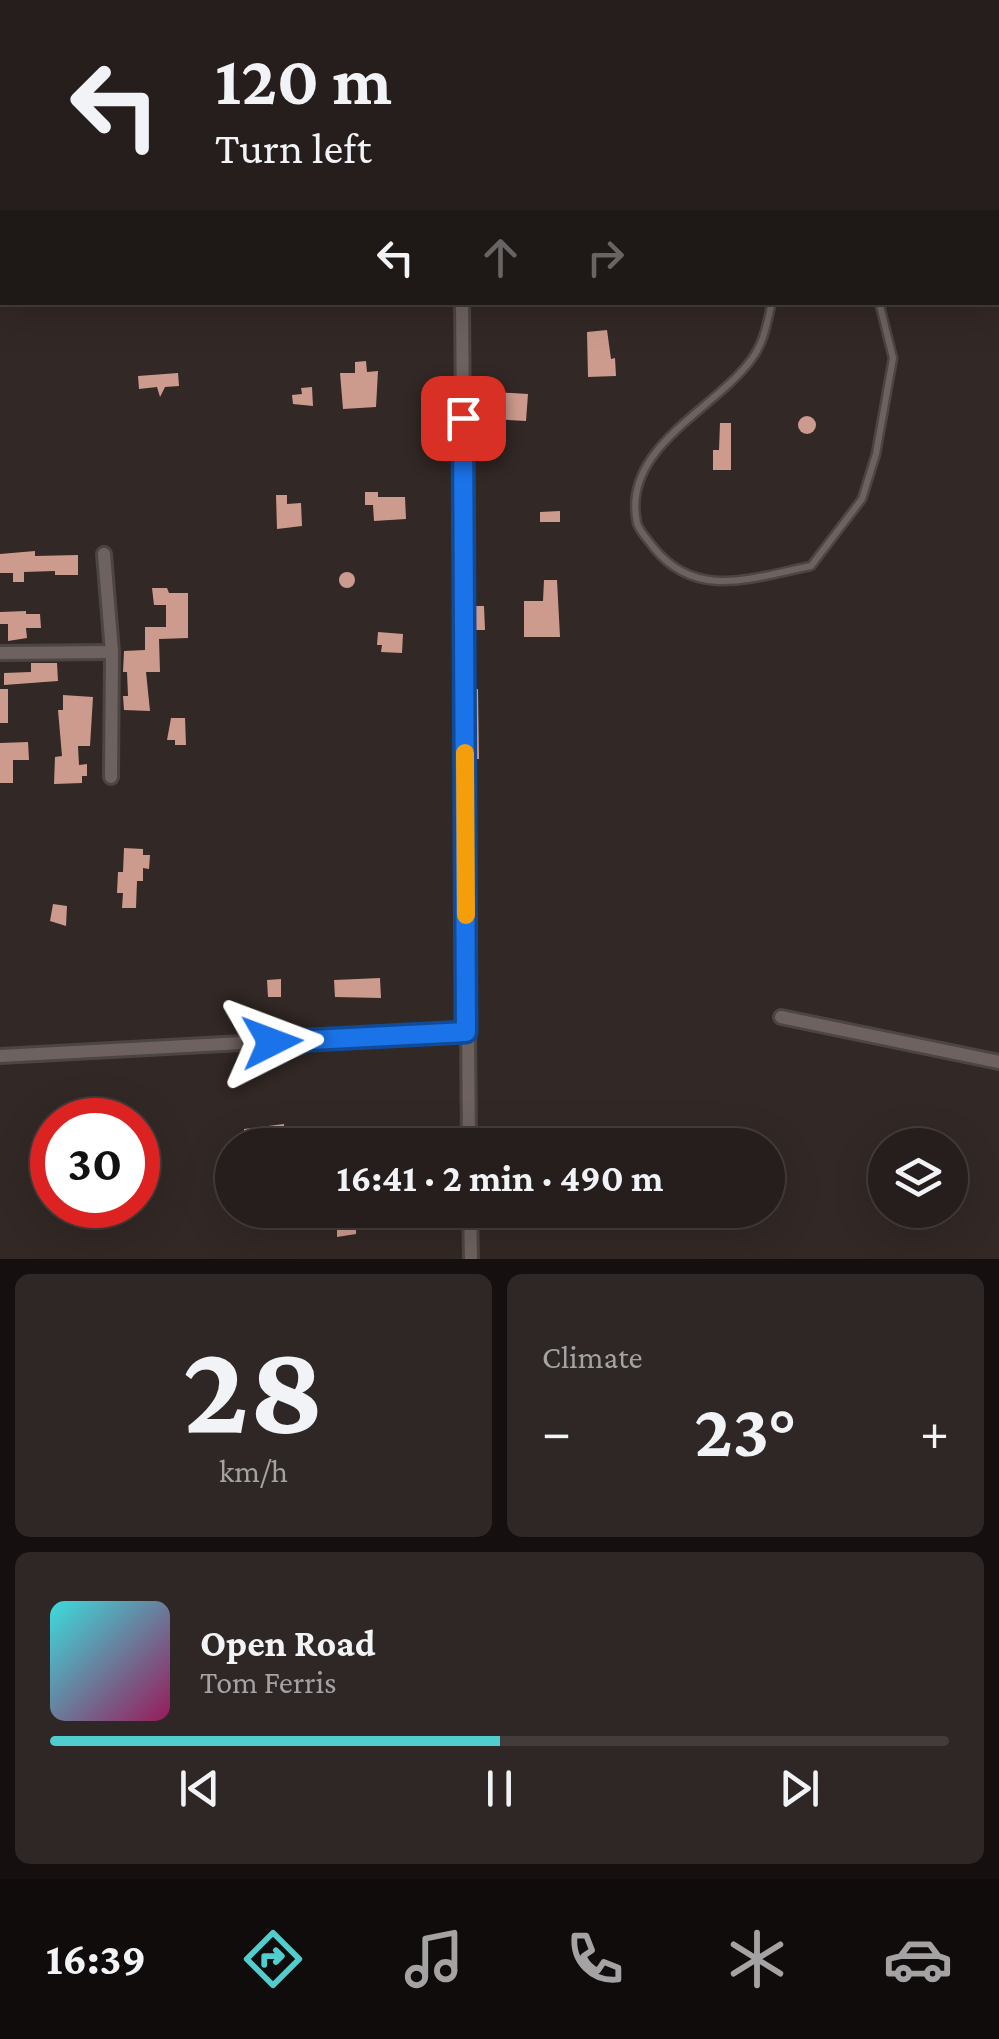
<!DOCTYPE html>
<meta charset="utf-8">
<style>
:root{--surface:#261e1c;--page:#2e2725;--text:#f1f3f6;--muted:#a4a2a3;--line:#423c3b;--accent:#52cdcd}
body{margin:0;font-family:"Crimson Pro",serif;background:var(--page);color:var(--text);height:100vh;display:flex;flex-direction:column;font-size:38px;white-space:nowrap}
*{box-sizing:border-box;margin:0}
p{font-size:32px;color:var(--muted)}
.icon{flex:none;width:55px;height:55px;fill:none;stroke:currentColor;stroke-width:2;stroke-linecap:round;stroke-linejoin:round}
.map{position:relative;height:1259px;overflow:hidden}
.panel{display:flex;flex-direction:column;gap:15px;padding:15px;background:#15100f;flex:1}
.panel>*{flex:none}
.hud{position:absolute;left:0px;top:0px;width:1000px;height:305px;box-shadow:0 10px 40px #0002,0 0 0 2px var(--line);background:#261e1c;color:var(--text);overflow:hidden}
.fabs{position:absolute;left:868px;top:1128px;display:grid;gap:20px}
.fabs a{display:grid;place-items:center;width:100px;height:100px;border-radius:50%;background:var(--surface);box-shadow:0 10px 40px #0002,0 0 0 2px var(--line);font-size:50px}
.speed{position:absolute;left:30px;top:1098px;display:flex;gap:20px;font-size:50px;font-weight:700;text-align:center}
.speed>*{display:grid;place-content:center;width:130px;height:130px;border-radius:50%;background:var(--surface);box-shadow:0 10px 40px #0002,0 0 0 2px var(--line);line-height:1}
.speed .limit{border:15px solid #d22;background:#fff;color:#111}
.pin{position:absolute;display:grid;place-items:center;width:85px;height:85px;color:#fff;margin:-42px;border-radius:20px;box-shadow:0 5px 15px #0006}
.me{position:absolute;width:110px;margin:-55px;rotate:87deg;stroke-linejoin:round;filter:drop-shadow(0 0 8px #0008)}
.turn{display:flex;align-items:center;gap:35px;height:210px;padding:0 50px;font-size:45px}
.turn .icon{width:130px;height:130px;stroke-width:2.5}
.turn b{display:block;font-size:70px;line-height:85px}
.lanes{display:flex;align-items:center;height:95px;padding:0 50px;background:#0003;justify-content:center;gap:50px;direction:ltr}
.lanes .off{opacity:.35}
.big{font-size:75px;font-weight:700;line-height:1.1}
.panel .tile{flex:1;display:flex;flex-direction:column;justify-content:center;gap:15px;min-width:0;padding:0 35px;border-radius:15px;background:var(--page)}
.panel .dial{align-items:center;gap:0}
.dial b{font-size:130px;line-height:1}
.song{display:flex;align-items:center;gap:30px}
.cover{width:120px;height:120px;border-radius:15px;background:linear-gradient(135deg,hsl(180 70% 55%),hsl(330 70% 35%))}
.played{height:10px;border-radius:5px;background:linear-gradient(90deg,var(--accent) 50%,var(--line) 50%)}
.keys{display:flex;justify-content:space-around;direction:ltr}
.heat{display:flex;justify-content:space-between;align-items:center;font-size:55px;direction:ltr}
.panel .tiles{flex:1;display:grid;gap:15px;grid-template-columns:1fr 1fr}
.tile:last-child{grid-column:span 2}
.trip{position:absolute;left:215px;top:1128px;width:570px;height:100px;border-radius:50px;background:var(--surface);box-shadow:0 10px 40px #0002,0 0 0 2px var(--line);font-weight:700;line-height:100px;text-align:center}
.tab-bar{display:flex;height:160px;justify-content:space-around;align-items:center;background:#0f0c0b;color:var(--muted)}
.tab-bar .icon{width:70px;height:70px}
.tab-bar .selected{color:var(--accent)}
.tab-bar b{font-size:45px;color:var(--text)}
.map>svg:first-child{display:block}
</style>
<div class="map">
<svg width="999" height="1259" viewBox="0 0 999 1259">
<rect width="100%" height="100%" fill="#322825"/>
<polygon fill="#67453c" points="0,0 999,0 999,168 998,2 2,2 0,188"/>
<g fill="#cc9b8d">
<polygon points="607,330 611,359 615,358 616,376 588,377 587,332"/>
<polygon points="366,361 367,372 378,371 376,407 343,409 340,373 355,373 355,362"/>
<polygon points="178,373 179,386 165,387 160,397 157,387 139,389 138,376"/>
<polygon points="312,387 313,406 293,404 292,395 302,394 301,388"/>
<polygon points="494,392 528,394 526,421 492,419"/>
<circle cx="807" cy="425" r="9"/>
<polygon points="720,423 731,423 731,470 713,470 713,450 719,450"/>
<polygon points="365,492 378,492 378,497 405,497 406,519 374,521 373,505 365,505"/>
<polygon points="276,495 287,495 287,504 301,503 302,526 277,529"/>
<polygon points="560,511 560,522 540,522 540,512"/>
<polygon points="35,551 35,556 78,555 78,575 55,575 55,571 24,572 24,582 13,582 13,573 0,573 0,554"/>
<circle cx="347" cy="580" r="8"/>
<polygon points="544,580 557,580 560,637 524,637 524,601 543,601"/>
<polygon points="152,588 167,588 169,593 188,593 188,638 159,639 160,672 146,672 150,711 124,710 123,696 128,696 127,672 123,672 124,651 145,650 145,627 166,627 166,605 154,605"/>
<polygon points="475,606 484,606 485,630 475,630"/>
<polygon points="26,611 26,614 40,614 41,628 26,628 27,638 8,641 8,624 0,624 0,612"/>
<polygon points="378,632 403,634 402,653 381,652 382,645 377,645"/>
<polygon points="31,663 57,663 58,681 4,685 4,673 31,672"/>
<rect x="0" y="689" width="8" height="34"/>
<polygon points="475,689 478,689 479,759 476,759"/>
<polygon points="63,695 93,697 90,746 78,746 79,765 87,764 87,776 82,776 82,783 54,784 55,757 62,756 58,710 63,710"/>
<polygon points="171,718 185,718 186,745 175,745 175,740 167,740"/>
<polygon points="28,742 29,760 13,760 13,783 0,783 0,743"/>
<polygon points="124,848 143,849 143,855 150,855 149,869 143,868 143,881 137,881 136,908 122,908 123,893 117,893 118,872 123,872"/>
<polygon points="53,904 67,906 66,926 50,921"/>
<polygon points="380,978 381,998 335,997 334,980"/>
<polygon points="281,979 281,997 268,997 267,980"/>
<polygon points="284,1124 284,1131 327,1130 328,1145 244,1144 244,1129"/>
<polygon points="337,1217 356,1217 356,1234 337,1237"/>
</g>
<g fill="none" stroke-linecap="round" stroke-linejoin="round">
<g stroke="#4c4542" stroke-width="11">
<path id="lane" d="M772 302C767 323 764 343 751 360 714 410 621 448 637 523 639 531 649 541 654 548 697 601 754 577 811 566L862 499 876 454 893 358 879 302"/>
</g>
<g stroke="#4c4542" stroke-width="18">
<g id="street">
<polyline points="998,203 999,203"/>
<polyline points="0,223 2,223"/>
<polyline points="462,302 469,1145"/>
<polyline points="104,554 112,652 111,777"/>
<polyline points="0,653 112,652"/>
<polyline points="781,1017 999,1062"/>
<polyline points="0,1056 466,1031"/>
<polyline points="470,1210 471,1259"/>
</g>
</g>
<g stroke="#827977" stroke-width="2.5" stroke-dasharray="8 8" stroke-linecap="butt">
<polyline points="205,0 205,2"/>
<polyline points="998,163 999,163"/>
<polyline points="0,183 2,183"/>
</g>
<use href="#lane" stroke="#6d625f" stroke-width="6"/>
<use href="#street" stroke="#6d625f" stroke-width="12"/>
</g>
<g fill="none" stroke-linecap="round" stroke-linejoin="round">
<g stroke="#114b97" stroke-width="25">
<polyline id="route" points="272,1042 466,1032 463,418"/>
</g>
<use href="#route" stroke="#1a73e8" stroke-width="18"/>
<polyline stroke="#f59e0b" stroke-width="18" points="465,753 466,915"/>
</g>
</svg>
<div class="fabs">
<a><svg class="icon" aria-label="layers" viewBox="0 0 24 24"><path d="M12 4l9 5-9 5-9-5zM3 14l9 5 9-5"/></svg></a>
</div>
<div class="speed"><div class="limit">30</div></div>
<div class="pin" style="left:463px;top:418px;background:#d93025"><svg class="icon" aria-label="arrive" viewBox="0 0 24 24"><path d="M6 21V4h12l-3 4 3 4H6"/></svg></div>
<svg class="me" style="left:272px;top:1042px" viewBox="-20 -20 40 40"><path d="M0-17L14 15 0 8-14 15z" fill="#1a73e8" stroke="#fff" stroke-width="4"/></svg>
<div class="trip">16:41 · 2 min · 490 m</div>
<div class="hud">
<div class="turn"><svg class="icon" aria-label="left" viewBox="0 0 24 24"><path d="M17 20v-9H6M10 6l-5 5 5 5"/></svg><div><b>120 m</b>Turn left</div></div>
<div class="lanes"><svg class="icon" aria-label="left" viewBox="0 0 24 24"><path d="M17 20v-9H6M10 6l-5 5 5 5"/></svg><svg class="icon off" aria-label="ahead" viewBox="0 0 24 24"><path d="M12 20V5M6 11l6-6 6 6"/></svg><svg class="icon off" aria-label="right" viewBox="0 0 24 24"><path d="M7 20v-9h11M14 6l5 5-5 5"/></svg></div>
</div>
</div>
<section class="panel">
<div class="tiles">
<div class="tile dial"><b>28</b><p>km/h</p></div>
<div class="tile"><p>Climate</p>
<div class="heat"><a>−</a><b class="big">23°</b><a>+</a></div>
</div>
<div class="tile">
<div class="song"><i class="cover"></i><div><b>Open Road</b><p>Tom Ferris</p></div></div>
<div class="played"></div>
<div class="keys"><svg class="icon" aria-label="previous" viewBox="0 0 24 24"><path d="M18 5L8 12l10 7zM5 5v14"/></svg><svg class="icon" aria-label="pause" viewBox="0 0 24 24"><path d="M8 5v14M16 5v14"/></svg><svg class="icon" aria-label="next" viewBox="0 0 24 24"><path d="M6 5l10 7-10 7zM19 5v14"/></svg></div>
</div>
</div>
</section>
<nav class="tab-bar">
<b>16:39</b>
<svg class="icon selected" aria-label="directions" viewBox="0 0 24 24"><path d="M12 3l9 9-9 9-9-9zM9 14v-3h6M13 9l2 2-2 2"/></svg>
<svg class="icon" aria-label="music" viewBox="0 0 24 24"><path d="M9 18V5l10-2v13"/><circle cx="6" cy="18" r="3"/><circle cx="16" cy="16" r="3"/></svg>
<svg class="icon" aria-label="phone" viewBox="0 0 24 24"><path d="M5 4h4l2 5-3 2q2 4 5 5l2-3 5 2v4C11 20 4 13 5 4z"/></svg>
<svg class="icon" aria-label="climate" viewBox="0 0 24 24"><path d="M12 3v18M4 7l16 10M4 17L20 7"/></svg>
<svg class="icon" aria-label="car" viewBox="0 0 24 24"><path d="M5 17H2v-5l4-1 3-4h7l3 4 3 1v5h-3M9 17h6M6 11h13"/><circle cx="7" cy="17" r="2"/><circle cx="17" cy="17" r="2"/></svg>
</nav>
